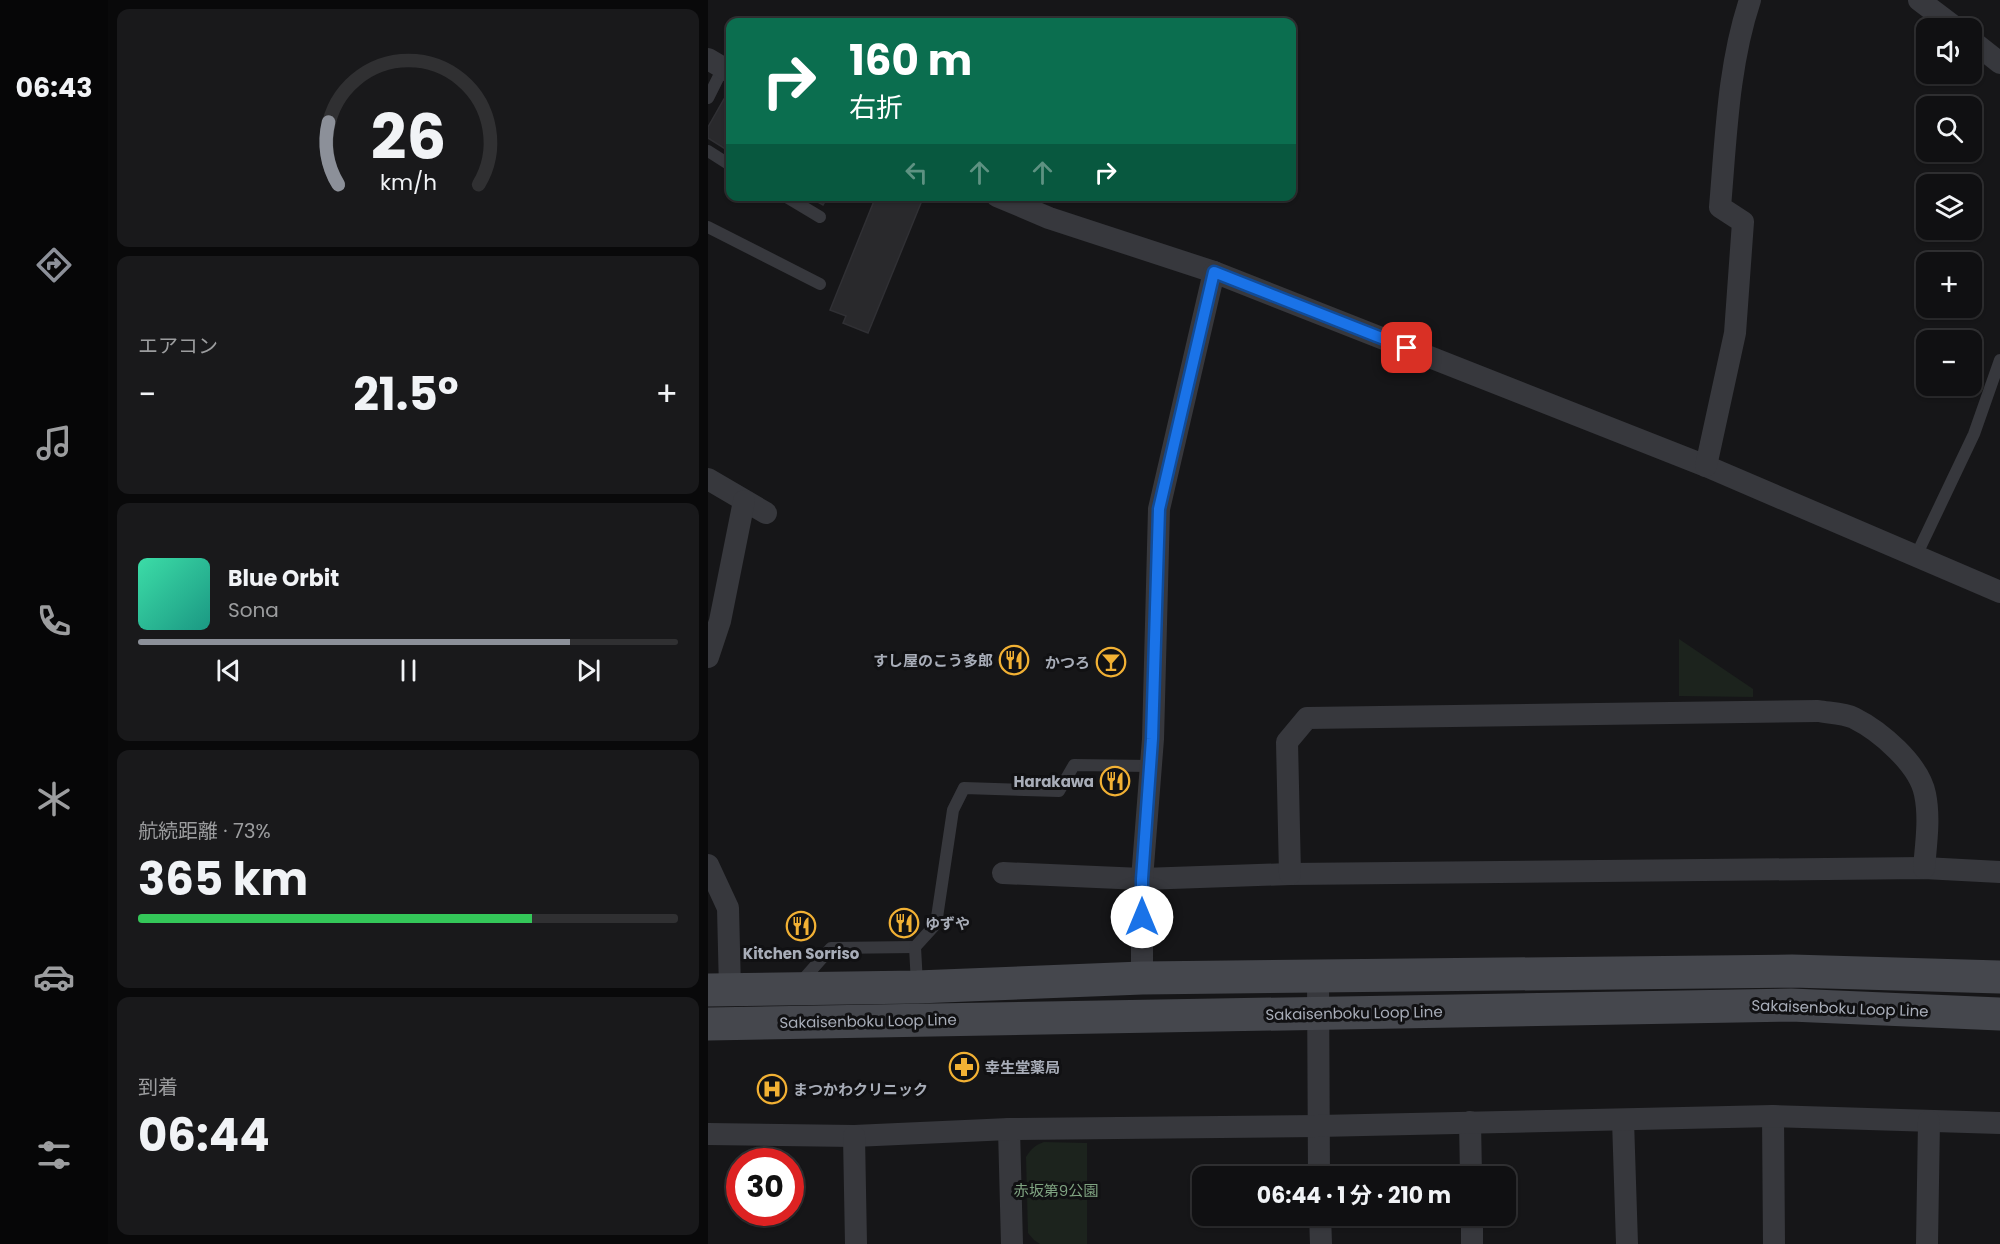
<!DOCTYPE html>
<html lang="ja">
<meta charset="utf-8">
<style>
:root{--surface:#101012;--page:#19191b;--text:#f1f3f6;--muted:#9c9d9f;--line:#303032;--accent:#8c9099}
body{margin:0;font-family:Poppins,"Noto Sans JP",sans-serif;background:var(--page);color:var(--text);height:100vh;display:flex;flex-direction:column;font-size:22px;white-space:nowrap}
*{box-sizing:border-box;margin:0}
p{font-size:20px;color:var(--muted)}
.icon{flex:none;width:33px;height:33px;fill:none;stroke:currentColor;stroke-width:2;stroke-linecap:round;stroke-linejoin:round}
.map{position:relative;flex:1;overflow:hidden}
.drawer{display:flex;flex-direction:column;gap:9px;padding:9px;background:#09090a;width:600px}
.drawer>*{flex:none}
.hud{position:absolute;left:18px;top:18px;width:570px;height:183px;border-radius:12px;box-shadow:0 2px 4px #0004,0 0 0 2px var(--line);background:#0b6e4f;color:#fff;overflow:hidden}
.fabs{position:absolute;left:1208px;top:18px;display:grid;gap:12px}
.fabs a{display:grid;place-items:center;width:66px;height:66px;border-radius:12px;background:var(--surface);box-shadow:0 2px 4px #0004,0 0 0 2px var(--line);font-size:30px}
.speed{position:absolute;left:18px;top:1148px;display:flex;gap:12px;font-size:30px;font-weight:700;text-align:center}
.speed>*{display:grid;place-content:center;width:78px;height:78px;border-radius:50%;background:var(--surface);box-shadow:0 2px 4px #0004,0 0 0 2px var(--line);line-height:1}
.speed .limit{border:9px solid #d22;background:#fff;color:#111}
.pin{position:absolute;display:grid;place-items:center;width:51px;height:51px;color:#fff;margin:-26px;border-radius:12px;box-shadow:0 3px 9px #0006}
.me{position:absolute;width:66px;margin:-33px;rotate:0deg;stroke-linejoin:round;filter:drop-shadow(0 0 4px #0008)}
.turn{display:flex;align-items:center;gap:21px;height:126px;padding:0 24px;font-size:27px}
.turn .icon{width:78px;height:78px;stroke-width:2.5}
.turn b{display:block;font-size:42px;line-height:51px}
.lanes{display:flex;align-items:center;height:57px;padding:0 24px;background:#0003;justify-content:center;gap:30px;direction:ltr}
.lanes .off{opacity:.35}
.big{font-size:45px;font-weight:700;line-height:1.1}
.drawer .widget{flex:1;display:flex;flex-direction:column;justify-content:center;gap:9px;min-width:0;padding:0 21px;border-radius:12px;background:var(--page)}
.drawer .dial{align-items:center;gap:0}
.dial svg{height:156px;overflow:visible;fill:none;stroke:var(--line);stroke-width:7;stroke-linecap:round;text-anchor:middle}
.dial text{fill:var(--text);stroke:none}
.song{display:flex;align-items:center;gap:18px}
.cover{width:72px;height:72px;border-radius:9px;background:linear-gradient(135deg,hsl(160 70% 55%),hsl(170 70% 35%))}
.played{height:6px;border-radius:3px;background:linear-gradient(90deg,var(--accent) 80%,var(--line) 80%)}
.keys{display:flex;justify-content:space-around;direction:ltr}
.heat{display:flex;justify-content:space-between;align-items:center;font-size:33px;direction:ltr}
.charge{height:9px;border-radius:4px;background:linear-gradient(90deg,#34c759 73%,var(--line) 0)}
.trip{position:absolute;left:484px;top:1166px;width:324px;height:60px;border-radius:12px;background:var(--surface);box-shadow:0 2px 4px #0004,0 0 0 2px var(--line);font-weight:700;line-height:60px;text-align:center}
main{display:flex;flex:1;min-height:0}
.tab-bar{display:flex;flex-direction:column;width:108px;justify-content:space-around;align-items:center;background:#060607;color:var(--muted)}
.tab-bar .icon{width:42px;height:42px}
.tab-bar .on{color:var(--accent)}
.tab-bar b{font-size:27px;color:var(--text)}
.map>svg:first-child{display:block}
</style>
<main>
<nav class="tab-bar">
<b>06:43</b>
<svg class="icon on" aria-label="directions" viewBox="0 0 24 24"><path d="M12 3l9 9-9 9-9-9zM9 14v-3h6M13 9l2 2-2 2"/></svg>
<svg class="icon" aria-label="music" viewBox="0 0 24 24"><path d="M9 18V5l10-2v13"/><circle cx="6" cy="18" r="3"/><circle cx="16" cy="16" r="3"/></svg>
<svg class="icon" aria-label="phone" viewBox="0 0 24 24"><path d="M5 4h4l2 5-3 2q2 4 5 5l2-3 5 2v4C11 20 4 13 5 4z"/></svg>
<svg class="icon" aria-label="climate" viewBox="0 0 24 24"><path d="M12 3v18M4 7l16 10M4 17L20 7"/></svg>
<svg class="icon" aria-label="car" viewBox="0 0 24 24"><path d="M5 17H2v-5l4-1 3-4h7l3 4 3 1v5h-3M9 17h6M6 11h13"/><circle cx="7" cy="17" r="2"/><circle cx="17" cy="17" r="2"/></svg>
<svg class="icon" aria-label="filters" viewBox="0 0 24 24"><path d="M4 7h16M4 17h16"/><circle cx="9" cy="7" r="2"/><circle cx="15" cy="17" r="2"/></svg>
</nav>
<section class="drawer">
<div class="widget dial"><svg viewBox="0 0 100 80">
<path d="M14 69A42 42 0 1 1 86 69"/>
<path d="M14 69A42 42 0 0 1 9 37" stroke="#8c9099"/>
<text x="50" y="56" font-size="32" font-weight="700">26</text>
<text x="50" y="72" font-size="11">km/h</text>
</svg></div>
<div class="widget"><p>エアコン</p>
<div class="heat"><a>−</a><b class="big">21.5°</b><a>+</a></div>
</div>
<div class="widget">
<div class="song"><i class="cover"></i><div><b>Blue Orbit</b><p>Sona</p></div></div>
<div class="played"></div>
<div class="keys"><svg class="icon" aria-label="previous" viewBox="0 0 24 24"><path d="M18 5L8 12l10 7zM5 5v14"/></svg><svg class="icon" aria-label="pause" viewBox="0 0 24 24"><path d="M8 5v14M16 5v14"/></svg><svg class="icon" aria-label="next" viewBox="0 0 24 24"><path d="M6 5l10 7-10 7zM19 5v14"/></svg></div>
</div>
<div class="widget"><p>航続距離 · 73%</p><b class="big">365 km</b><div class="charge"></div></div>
<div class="widget"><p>到着</p><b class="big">06:44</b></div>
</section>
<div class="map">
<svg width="1292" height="1244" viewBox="0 0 1292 1244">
<rect width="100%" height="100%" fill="#161618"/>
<g fill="#1c231d">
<polygon points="971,639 1045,689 1045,697 971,696"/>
<path d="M336 1142 379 1143V1244H332L326 1240 320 1233 318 1157C323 1149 327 1145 336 1142Z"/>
</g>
<g fill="#29292c" stroke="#303034" stroke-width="1.5">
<polygon points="16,99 22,102 22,152 0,138 0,127"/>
<polygon points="99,196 120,196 115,205"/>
<polygon points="168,196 210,196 215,198 160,333 135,323 138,316 122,310"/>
</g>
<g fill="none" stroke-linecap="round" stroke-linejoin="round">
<g stroke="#37383d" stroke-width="12">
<polyline points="0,98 15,68"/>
<polyline points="0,151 22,165"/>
<polyline points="77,196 112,217"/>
<polyline points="0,227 112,284"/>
<polyline points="1208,556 1266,434 1292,360"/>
<polyline points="92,983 123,948 207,947"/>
<polyline points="209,984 207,947 228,924 245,810 256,788 351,791 366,765 442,766"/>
</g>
<g stroke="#37383d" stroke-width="22">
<polyline points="1211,0 1248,28"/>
<polyline points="1263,40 1292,63"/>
<polyline points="0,59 22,72"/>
<polyline points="289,196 341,218 506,272 998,466 1292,592"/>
<path d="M998 466 1027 333 1035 222 1012 207C1018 138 1020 66 1042 0"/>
<polyline points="0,479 58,513"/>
<polyline points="0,657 12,621 36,501"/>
<polyline points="0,865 20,908 22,990"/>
<polyline points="295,873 434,879 582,874 1216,868 1292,872"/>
<path d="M582 874 579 742 599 718 1110 711C1121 713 1136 713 1146 718 1172 731 1211 764 1217 794 1222 818 1218 844 1216 868"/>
<polyline points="610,977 611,1176"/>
<polyline points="434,978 434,879 445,739 451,509 506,272"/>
<polyline points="1065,1116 1066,1244"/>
<polyline points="915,1120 919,1244"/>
<polyline points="762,1122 763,1176"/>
<polyline points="301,1129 304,1244"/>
<polyline points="0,1134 146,1136 301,1129 610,1126 1065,1116 1292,1123"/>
<polyline points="146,1136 148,1244"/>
<polyline points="612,1215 613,1244"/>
<polyline points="764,1215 764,1244"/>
<polyline points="1219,1244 1221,1121"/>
</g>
<g stroke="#45474d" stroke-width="33">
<polyline points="0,990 209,987 434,978 1084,971 1292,977"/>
<polyline points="0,1024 1083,1005 1292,1014"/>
</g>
</g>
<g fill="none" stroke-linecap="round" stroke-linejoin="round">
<g stroke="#114b97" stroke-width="15">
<polyline id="route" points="434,917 434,879 444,739 451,509 506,272 699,348"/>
</g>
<use href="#route" stroke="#1a73e8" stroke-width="10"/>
</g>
<defs>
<g id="restaurant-ring" transform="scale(1.5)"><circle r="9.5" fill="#111113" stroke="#f2b134" stroke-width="1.5"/><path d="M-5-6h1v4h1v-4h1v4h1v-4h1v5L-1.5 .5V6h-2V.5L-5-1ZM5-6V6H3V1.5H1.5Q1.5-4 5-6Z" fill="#f2b134"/></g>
<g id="bar-ring" transform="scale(1.5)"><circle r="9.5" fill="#111113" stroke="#f2b134" stroke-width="1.5"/><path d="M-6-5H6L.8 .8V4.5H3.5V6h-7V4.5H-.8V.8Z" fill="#f2b134"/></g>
<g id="pharmacy-ring" transform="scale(1.5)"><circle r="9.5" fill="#111113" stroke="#f2b134" stroke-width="1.5"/><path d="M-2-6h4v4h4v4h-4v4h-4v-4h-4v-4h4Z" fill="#f2b134"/></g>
<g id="hospital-ring" transform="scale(1.5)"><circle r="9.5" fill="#111113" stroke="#f2b134" stroke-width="1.5"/><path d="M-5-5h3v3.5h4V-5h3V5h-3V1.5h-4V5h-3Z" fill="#f2b134"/></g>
</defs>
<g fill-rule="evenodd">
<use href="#restaurant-ring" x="306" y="660"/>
<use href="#bar-ring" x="403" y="662"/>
<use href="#restaurant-ring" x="407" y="781"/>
<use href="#restaurant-ring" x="196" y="923"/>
<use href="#restaurant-ring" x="93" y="926"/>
<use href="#pharmacy-ring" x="256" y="1067"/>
<use href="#hospital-ring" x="64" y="1089"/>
</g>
<g text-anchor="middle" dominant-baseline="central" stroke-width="6" stroke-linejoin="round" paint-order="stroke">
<g font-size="15" font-weight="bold" fill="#a8adb8" stroke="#111113" text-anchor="end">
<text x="285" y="660">すし屋のこう多郎</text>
<text x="382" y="662">かつろ</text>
<text x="386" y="781">Harakawa</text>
<text x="217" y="923" text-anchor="start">ゆずや</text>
<text x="93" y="953" text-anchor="middle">Kitchen Sorriso</text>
<text x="277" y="1067" text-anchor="start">幸生堂薬局</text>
<text x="85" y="1089" text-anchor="start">まつかわクリニック</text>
</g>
<g font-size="15" fill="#a8adb8" stroke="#111113">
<text transform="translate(1132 1008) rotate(2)">Sakaisenboku Loop Line</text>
<text transform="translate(646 1013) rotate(-1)">Sakaisenboku Loop Line</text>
<text transform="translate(160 1021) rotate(-1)">Sakaisenboku Loop Line</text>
</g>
<g font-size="15" fill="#7fa381" stroke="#111113">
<text x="348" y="1190">赤坂第9公園</text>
</g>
</g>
</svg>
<div class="fabs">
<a><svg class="icon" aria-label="sound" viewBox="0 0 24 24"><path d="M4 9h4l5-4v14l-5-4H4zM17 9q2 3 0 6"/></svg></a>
<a><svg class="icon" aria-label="search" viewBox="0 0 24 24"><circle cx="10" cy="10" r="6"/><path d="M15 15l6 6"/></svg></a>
<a><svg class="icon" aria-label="layers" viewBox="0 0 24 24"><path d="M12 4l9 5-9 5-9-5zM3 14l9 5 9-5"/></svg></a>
<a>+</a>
<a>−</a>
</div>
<div class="speed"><div class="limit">30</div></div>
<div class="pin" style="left:699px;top:348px;background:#d93025"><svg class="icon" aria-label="arrive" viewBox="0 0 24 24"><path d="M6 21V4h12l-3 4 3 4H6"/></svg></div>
<svg class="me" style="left:434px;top:917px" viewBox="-20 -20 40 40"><circle r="19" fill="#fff"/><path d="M0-13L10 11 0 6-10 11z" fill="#1a73e8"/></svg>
<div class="trip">06:44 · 1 分 · 210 m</div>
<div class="hud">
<div class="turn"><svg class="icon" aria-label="right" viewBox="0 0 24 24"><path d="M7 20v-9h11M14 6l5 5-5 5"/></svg><div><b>160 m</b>右折</div></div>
<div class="lanes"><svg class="icon off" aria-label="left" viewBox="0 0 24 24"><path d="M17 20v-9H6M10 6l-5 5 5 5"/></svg><svg class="icon off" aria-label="ahead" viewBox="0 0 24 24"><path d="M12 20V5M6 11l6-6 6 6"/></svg><svg class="icon off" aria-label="ahead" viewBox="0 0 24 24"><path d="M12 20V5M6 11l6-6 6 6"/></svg><svg class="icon" aria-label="right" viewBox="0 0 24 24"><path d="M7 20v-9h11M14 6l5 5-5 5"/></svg></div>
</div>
</div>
</main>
